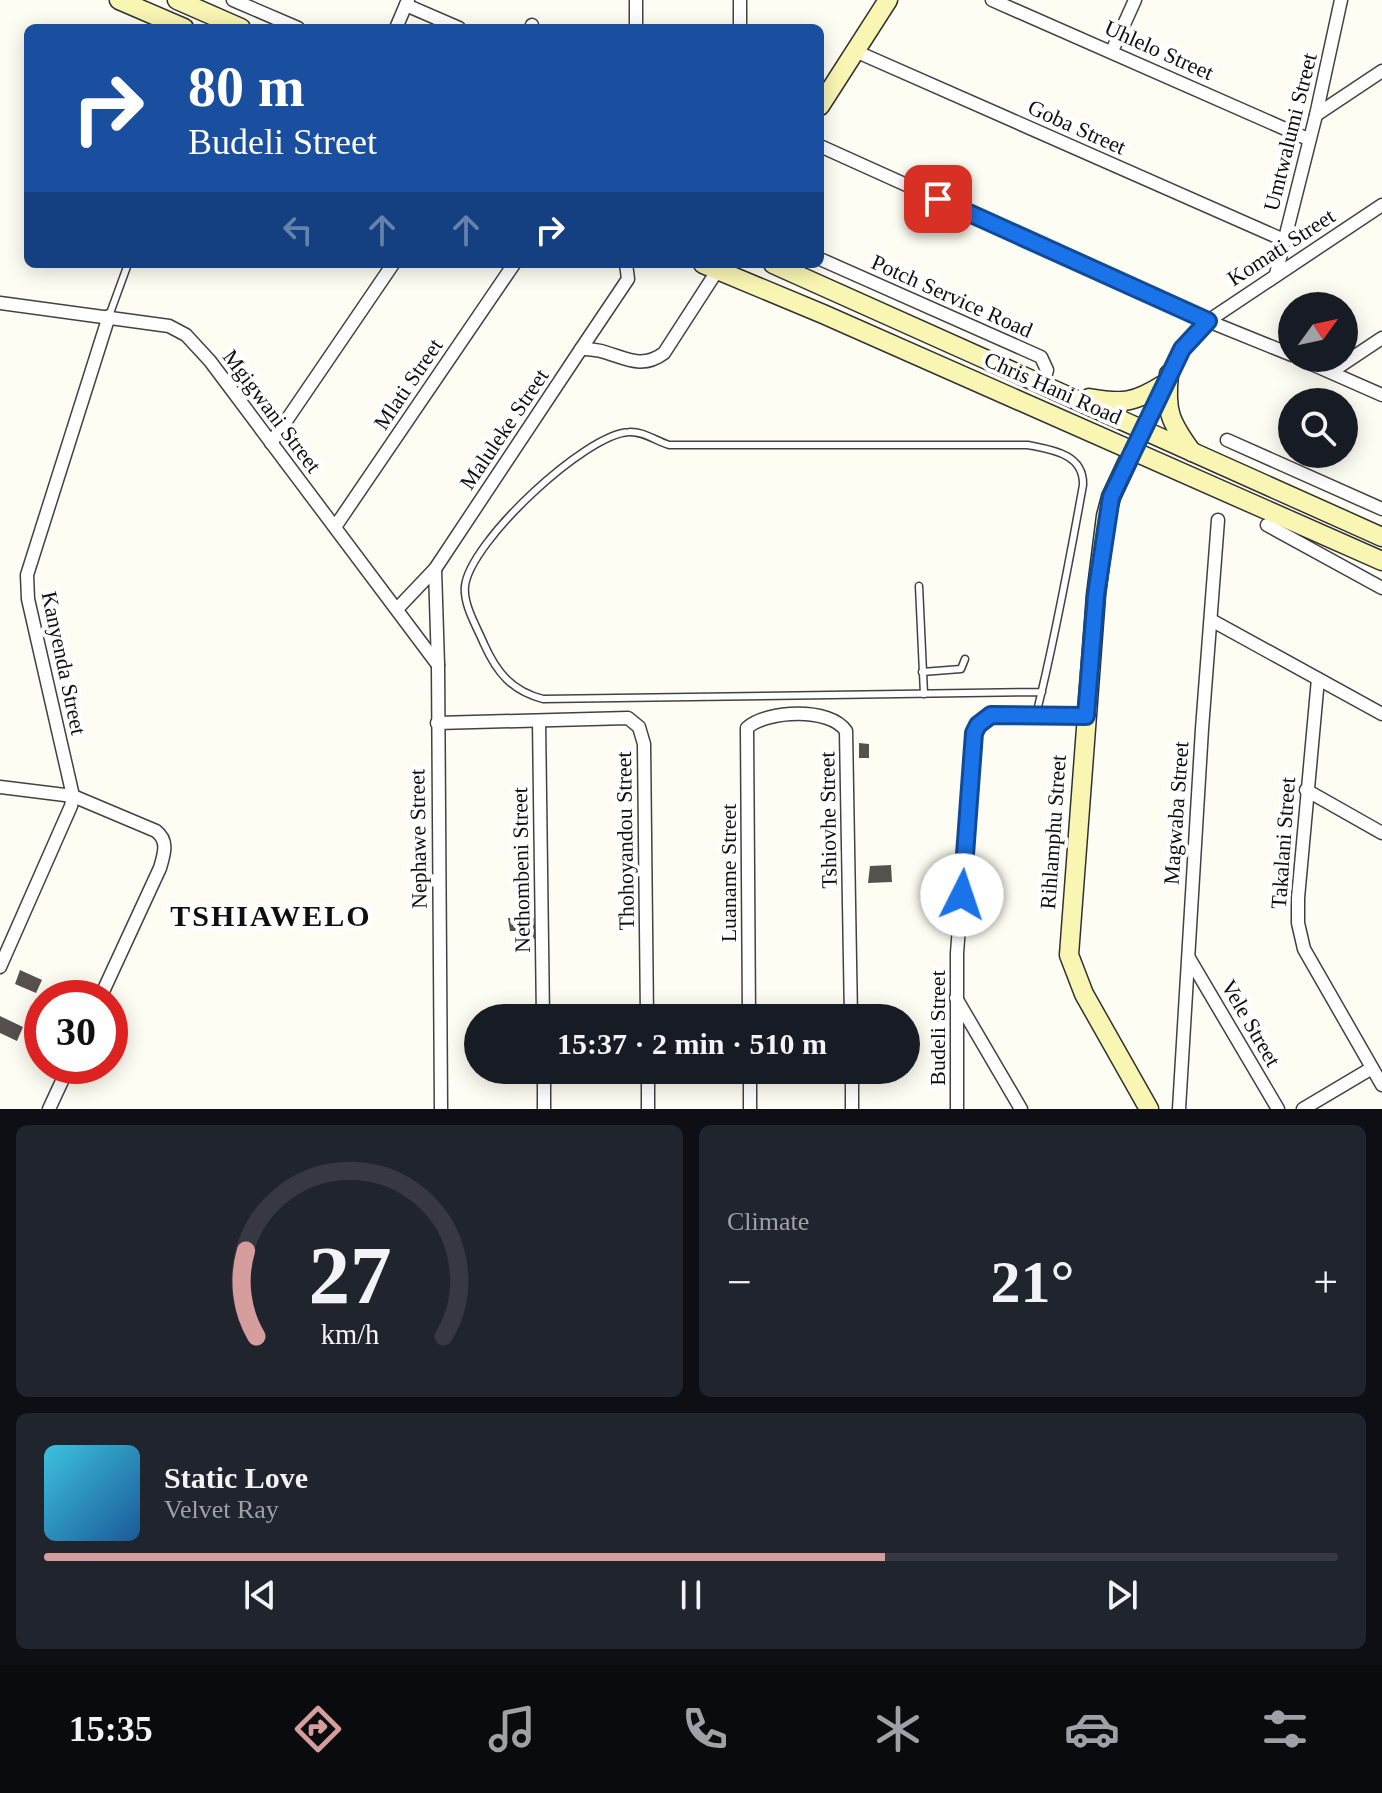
<!DOCTYPE html>
<meta charset="utf-8">
<style>
:root{--surface:#171b24;--page:#20242c;--text:#f1f3f6;--muted:#9ea1a6;--line:#363941;--accent:#d69d9d}
body{margin:0;font-family:"Times New Roman",serif;background:var(--page);color:var(--text);height:100vh;display:flex;flex-direction:column;font-size:30px;white-space:nowrap}
*{box-sizing:border-box;margin:0}
p{font-size:26px;color:var(--muted)}
.icon{flex:none;width:44px;height:44px;fill:none;stroke:currentColor;stroke-width:2;stroke-linecap:round;stroke-linejoin:round}
.map{position:relative;height:1109px;overflow:hidden}
.panel{display:flex;flex-direction:column;gap:16px;padding:16px;background:#0d0f14;flex:1}
.panel>*{flex:none}
.banner{position:absolute;left:24px;top:24px;width:800px;height:244px;border-radius:12px;box-shadow:0 4px 20px #0003;background:#1a4fa0;color:#fff;overflow:hidden}
.needle{width:52px;rotate:57deg}
.buttons{position:absolute;left:1278px;top:292px;display:grid;gap:16px}
.buttons a{display:grid;place-items:center;width:80px;height:80px;border-radius:50%;background:var(--surface);box-shadow:0 4px 20px #0003;font-size:40px}
.speed{position:absolute;left:24px;top:980px;display:flex;gap:16px;font-size:40px;font-weight:700;text-align:center}
.speed>*{display:grid;place-content:center;width:104px;height:104px;border-radius:50%;background:var(--surface);box-shadow:0 4px 20px #0003;line-height:1}
.speed .limit{border:12px solid #d22;background:#fff;color:#111}
.pin{position:absolute;display:grid;place-items:center;width:68px;height:68px;color:#fff;margin:-34px;border-radius:16px;box-shadow:0 4px 12px #0006}
.me{position:absolute;width:88px;margin:-44px;rotate:4deg;stroke-linejoin:round;filter:drop-shadow(0 0 6px #0008)}
.turn{display:flex;align-items:center;gap:28px;height:168px;padding:0 32px;font-size:36px}
.turn .icon{width:104px;height:104px;stroke-width:2.5}
.turn b{display:block;font-size:56px;line-height:68px}
.lanes{display:flex;align-items:center;height:76px;padding:0 32px;background:#0003;justify-content:center;gap:40px;direction:ltr}
.lanes .off{opacity:.35}
.big{font-size:60px;font-weight:600;line-height:1.1}
.panel .widget{flex:1;display:flex;flex-direction:column;justify-content:center;gap:12px;min-width:0;padding:0 28px;border-radius:12px;background:var(--page)}
.panel .dial{align-items:center;gap:0}
.dial svg{height:208px;overflow:visible;fill:none;stroke:var(--line);stroke-width:7;stroke-linecap:round;text-anchor:middle}
.dial text{fill:var(--text);stroke:none}
.song{display:flex;align-items:center;gap:24px}
.cover{width:96px;height:96px;border-radius:12px;background:linear-gradient(135deg,hsl(190 70% 55%),hsl(210 70% 35%))}
.played{height:8px;border-radius:4px;background:linear-gradient(90deg,var(--accent) 65%,var(--line) 65%)}
.keys{display:flex;justify-content:space-around;direction:ltr}
.heat{display:flex;justify-content:space-between;align-items:center;font-size:44px;direction:ltr}
.panel .tiles{flex:1;display:grid;gap:16px;grid-template-columns:1fr 1fr}
.widget:last-child{grid-column:span 2}
.trip{position:absolute;left:464px;top:1004px;width:456px;height:80px;border-radius:40px;background:var(--surface);box-shadow:0 4px 20px #0003;font-weight:600;line-height:80px;text-align:center}
.menu{display:flex;height:128px;justify-content:space-around;align-items:center;background:#090b0e;color:var(--muted)}
.menu .icon{width:56px;height:56px}
.menu .on{color:var(--accent)}
.menu b{font-size:36px;color:var(--text)}
.map>svg:first-child{display:block}
</style>
<div class="map">
<svg width="1382" height="1109" viewBox="0 0 1382 1109">
<rect width="100%" height="100%" fill="#fefdf3"/>
<g fill="#57514d">
<polygon points="859,743 869,744 869,758 859,758"/>
<polygon points="891,865 892,882 868,883 870,866"/>
<polygon points="508,918 534,918 537,939 517,938 517,931 510,931"/>
<polygon points="20,970 42,980 36,993 15,984"/>
<polygon points="0,1016 23,1027 17,1041 0,1033"/>
</g>
<g fill="none" stroke-linecap="round" stroke-linejoin="round">
<g stroke="#424242" stroke-width="9">
<g id="lane">
<polyline points="109,316 128,264"/>
<polyline points="919,586 924,694"/>
<polyline points="922,672 961,669 965,659"/>
<path d="M1036 715C1055 639 1069 563 1083 485 1084 454 1053 450 1028 445H669C656 441 643 431 629 432 585 434 470 542 465 586 463 605 477 627 484 644 497 673 512 691 543 699L1042 692"/>
</g>
</g>
<g stroke="#424242" stroke-width="15">
<g id="street">
<polyline points="233,0 298,28"/>
<polyline points="740,0 740,28"/>
<polyline points="992,0 1308,139"/>
<polyline points="406,5 459,28"/>
<polyline points="396,28 408,0"/>
<polyline points="531,28 532,25"/>
<polyline points="636,28 636,0"/>
<polyline points="855,51 1284,240"/>
<polyline points="1112,51 1135,0"/>
<polyline points="1316,115 1382,71"/>
<polyline points="820,146 1208,321 1292,355"/>
<polyline points="820,259 1041,357 1047,370 1043,385"/>
<polyline points="1276,274 1316,115 1341,0"/>
<polyline points="0,303 169,326 186,335 210,361 438,665"/>
<path d="M581 349C614 347 635 375 664 353L717 271"/>
<polyline points="1298,358 1382,395"/>
<polyline points="1331,372 1382,338"/>
<polyline points="1227,440 1382,509"/>
<polyline points="271,443 393,264"/>
<polyline points="1133,450 1182,349 1208,321 1382,205"/>
<polyline points="1267,525 1382,588"/>
<polyline points="335,527 514,264"/>
<polyline points="435,569 438,665 441,1109"/>
<polyline points="397,609 435,569 581,349 628,279 626,264"/>
<polyline points="1211,620 1382,714"/>
<polyline points="1318,679 1298,898 1298,923 1304,949 1382,1085"/>
<polyline points="539,721 543,1018"/>
<polyline points="437,723 628,718 639,727 644,744 647,1018"/>
<path d="M0 787 73 796 156 831C169 841 164 854 160 868L100 998"/>
<polyline points="1306,790 1382,833"/>
<polyline points="1189,958 1278,1109"/>
<polyline points="0,967 71,806 73,796 28,599 27,575 109,316"/>
<polyline points="956,998 1021,1109"/>
<path d="M749 1018 747 728C767 710 830 707 846 731L851 1018"/>
<polyline points="544,1070 544,1109"/>
<polyline points="648,1070 648,1109"/>
<polyline points="750,1070 750,1109"/>
<polyline points="852,1070 852,1109"/>
<polyline points="49,1109 69,1066"/>
<polyline points="957,1109 957,953 974,733 978,725 991,715 1086,716"/>
<polyline points="1179,1109 1202,729 1218,520"/>
<polyline points="1303,1109 1372,1068"/>
</g>
</g>
<g stroke="#313131" stroke-width="21">
<g id="secondary">
<polyline points="119,0 184,28"/>
<polyline points="177,0 241,28"/>
<polyline points="820,106 888,0"/>
<polyline points="703,264 823,314 1382,561"/>
<polyline points="773,264 1382,537"/>
<path d="M1169 374C1165 411 1170 422 1192 452"/>
<path d="M1089 398C1123 404 1134 403 1164 384"/>
<polyline points="1133,450 1111,497 1106,516 1096,595 1069,955 1084,994 1149,1109"/>
</g>
</g>
<use href="#lane" stroke="#fff" stroke-width="6"/>
<use href="#street" stroke="#fff" stroke-width="12"/>
<use href="#secondary" stroke="#f9f5b3" stroke-width="18"/>
</g>
<g fill="none" stroke-linecap="round" stroke-linejoin="round">
<g stroke="#114b97" stroke-width="20">
<polyline id="route" points="938,199 1208,321 1182,349 1111,497 1096,595 1086,716 991,715 978,725 974,733 962,895"/>
</g>
<use href="#route" stroke="#1a73e8" stroke-width="14"/>
</g>
<g text-anchor="middle" dominant-baseline="central" stroke-width="8" stroke-linejoin="round" paint-order="stroke">
<g font-size="22" fill="#0f0f0f" stroke="#fff">
<text transform="translate(1159 50) rotate(24)">Uhlelo Street</text>
<text transform="translate(1077 127) rotate(24)">Goba Street</text>
<text transform="translate(1290 132) rotate(-76)">Umtwalumi Street</text>
<text transform="translate(1281 247) rotate(-33)">Komati Street</text>
<text transform="translate(952 296) rotate(24)">Potch Service Road</text>
<text transform="translate(408 384) rotate(-56)">Mlati Street</text>
<text transform="translate(1053 388) rotate(24)">Chris Hani Road</text>
<text transform="translate(272 411) rotate(53)">Mgigwani Street</text>
<text transform="translate(504 429) rotate(-56)">Maluleke Street</text>
<text transform="translate(64 663) rotate(78)">Kanyenda Street</text>
<text transform="translate(1176 813) rotate(-86)">Magwaba Street</text>
<text transform="translate(828 820) rotate(-91)">Tshiovhe Street</text>
<text transform="translate(1053 832) rotate(-86)">Rihlamphu Street</text>
<text transform="translate(418 839) rotate(-91)">Nephawe Street</text>
<text transform="translate(625 841) rotate(-91)">Thohoyandou Street</text>
<text transform="translate(1283 843) rotate(-86)">Takalani Street</text>
<text transform="translate(521 870) rotate(-91)">Nethombeni Street</text>
<text transform="translate(728 873) rotate(-90)">Luaname Street</text>
<text transform="translate(1251 1023) rotate(60)">Vele Street</text>
<text transform="translate(937 1028) rotate(-90)">Budeli Street</text>
</g>
<g font-size="30" font-weight="bold" letter-spacing="2" fill="#0f0f0f" stroke="#fff">
<text x="271" y="915">TSHIAWELO</text>
</g>
</g>
</svg>
<div class="buttons">
<a><svg class="needle" viewBox="-14 -14 28 28"><path d="M0-13l5 13h-10z" fill="#e53935"/><path d="M0 13l5-13h-10z" fill="#9ea1a6"/></svg></a>
<a><svg class="icon" aria-label="search" viewBox="0 0 24 24"><circle cx="10" cy="10" r="6"/><path d="M15 15l6 6"/></svg></a>
</div>
<div class="speed"><div class="limit">30</div></div>
<div class="pin" style="left:938px;top:199px;background:#d93025"><svg class="icon" aria-label="arrive" viewBox="0 0 24 24"><path d="M6 21V4h12l-3 4 3 4H6"/></svg></div>
<svg class="me" style="left:962px;top:895px" viewBox="-20 -20 40 40"><circle r="19" fill="#fff"/><path d="M0-13L10 11 0 6-10 11z" fill="#1a73e8"/></svg>
<div class="trip">15:37 · 2 min · 510 m</div>
<div class="banner">
<div class="turn"><svg class="icon" aria-label="right" viewBox="0 0 24 24"><path d="M7 20v-9h11M14 6l5 5-5 5"/></svg><div><b>80 m</b>Budeli Street</div></div>
<div class="lanes"><svg class="icon off" aria-label="left" viewBox="0 0 24 24"><path d="M17 20v-9H6M10 6l-5 5 5 5"/></svg><svg class="icon off" aria-label="ahead" viewBox="0 0 24 24"><path d="M12 20V5M6 11l6-6 6 6"/></svg><svg class="icon off" aria-label="ahead" viewBox="0 0 24 24"><path d="M12 20V5M6 11l6-6 6 6"/></svg><svg class="icon" aria-label="right" viewBox="0 0 24 24"><path d="M7 20v-9h11M14 6l5 5-5 5"/></svg></div>
</div>
</div>
<section class="panel">
<div class="tiles">
<div class="widget dial"><svg viewBox="0 0 100 80">
<path d="M14 69A42 42 0 1 1 86 69"/>
<path d="M14 69A42 42 0 0 1 10 36" stroke="#d69d9d"/>
<text x="50" y="56" font-size="32" font-weight="700">27</text>
<text x="50" y="72" font-size="11">km/h</text>
</svg></div>
<div class="widget"><p>Climate</p>
<div class="heat"><a>−</a><b class="big">21°</b><a>+</a></div>
</div>
<div class="widget">
<div class="song"><i class="cover"></i><div><b>Static Love</b><p>Velvet Ray</p></div></div>
<div class="played"></div>
<div class="keys"><svg class="icon" aria-label="previous" viewBox="0 0 24 24"><path d="M18 5L8 12l10 7zM5 5v14"/></svg><svg class="icon" aria-label="pause" viewBox="0 0 24 24"><path d="M8 5v14M16 5v14"/></svg><svg class="icon" aria-label="next" viewBox="0 0 24 24"><path d="M6 5l10 7-10 7zM19 5v14"/></svg></div>
</div>
</div>
</section>
<nav class="menu">
<b>15:35</b>
<svg class="icon on" aria-label="directions" viewBox="0 0 24 24"><path d="M12 3l9 9-9 9-9-9zM9 14v-3h6M13 9l2 2-2 2"/></svg>
<svg class="icon" aria-label="music" viewBox="0 0 24 24"><path d="M9 18V5l10-2v13"/><circle cx="6" cy="18" r="3"/><circle cx="16" cy="16" r="3"/></svg>
<svg class="icon" aria-label="phone" viewBox="0 0 24 24"><path d="M5 4h4l2 5-3 2q2 4 5 5l2-3 5 2v4C11 20 4 13 5 4z"/></svg>
<svg class="icon" aria-label="climate" viewBox="0 0 24 24"><path d="M12 3v18M4 7l16 10M4 17L20 7"/></svg>
<svg class="icon" aria-label="car" viewBox="0 0 24 24"><path d="M5 17H2v-5l4-1 3-4h7l3 4 3 1v5h-3M9 17h6M6 11h13"/><circle cx="7" cy="17" r="2"/><circle cx="17" cy="17" r="2"/></svg>
<svg class="icon" aria-label="filters" viewBox="0 0 24 24"><path d="M4 7h16M4 17h16"/><circle cx="9" cy="7" r="2"/><circle cx="15" cy="17" r="2"/></svg>
</nav>
